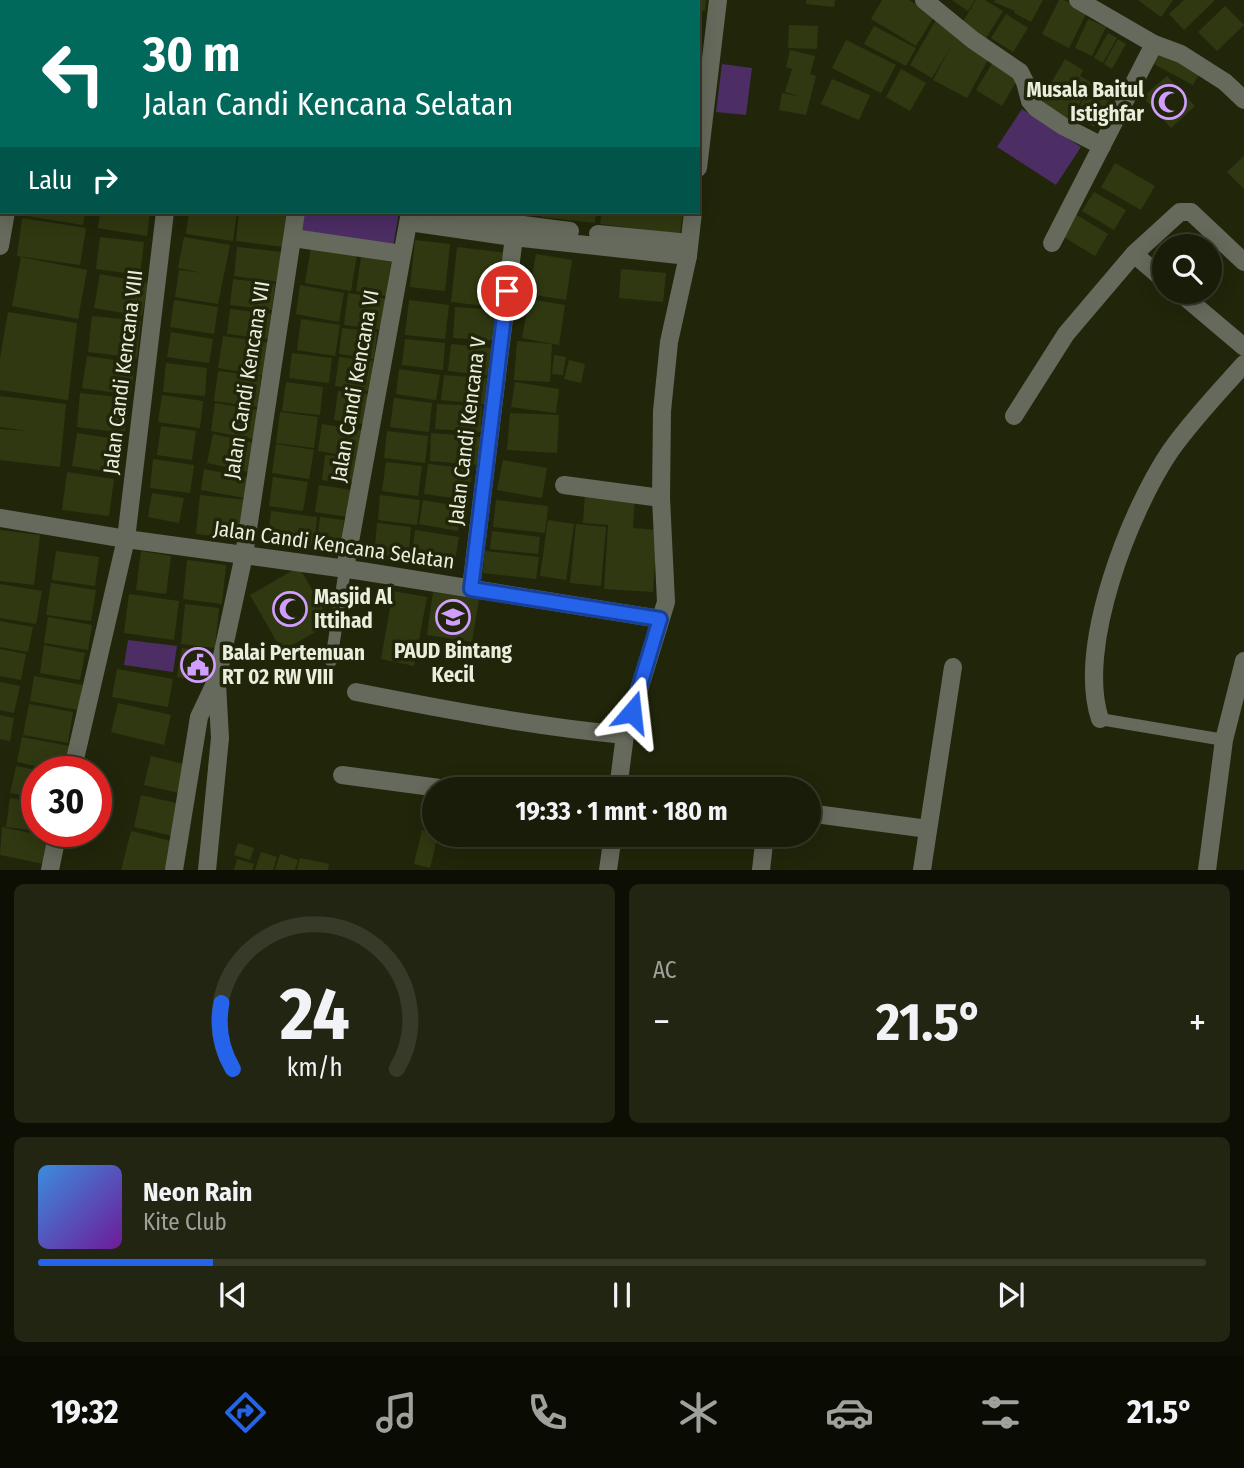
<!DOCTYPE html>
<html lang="id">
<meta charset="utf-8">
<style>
:root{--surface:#191c08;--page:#222512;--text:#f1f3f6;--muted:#9fa19c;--line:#373a29;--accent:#2563eb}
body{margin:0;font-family:"Fira Sans Condensed",sans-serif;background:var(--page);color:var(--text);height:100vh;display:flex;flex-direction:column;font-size:26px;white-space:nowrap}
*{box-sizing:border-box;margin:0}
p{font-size:23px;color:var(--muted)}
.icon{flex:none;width:38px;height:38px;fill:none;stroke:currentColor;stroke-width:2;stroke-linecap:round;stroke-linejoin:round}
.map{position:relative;height:870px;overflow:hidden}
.panel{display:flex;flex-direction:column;gap:14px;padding:14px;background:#0e0f04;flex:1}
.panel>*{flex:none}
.top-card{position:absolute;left:0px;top:0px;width:700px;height:214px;box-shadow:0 4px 18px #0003,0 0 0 2px var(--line);background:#00695c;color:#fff;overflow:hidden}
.fabs{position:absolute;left:1152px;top:234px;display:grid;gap:14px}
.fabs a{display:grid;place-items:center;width:70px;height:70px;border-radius:50%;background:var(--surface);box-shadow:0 4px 18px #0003,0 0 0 2px var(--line);font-size:35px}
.speed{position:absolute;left:21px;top:756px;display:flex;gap:14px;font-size:35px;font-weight:700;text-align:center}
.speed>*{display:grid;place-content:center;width:91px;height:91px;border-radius:50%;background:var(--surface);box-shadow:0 4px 18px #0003,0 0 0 2px var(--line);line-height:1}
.speed .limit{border:10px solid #d22;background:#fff;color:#111}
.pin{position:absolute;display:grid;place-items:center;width:60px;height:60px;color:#fff;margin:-30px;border:4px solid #fff;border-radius:50%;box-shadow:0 2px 7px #0007}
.me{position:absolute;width:77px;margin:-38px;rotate:17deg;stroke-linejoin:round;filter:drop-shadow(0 0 5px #0008)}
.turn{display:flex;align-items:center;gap:24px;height:147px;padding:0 28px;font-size:32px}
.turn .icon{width:91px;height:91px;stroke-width:2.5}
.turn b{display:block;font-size:49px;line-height:60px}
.then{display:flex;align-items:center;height:66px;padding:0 28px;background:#0003;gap:14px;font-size:26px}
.big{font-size:52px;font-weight:700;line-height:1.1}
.panel .tile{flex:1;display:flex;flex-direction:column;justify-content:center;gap:10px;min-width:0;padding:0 24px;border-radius:10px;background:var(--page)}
.panel .dial{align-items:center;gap:0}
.dial svg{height:182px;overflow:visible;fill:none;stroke:var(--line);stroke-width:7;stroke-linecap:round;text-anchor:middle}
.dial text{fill:var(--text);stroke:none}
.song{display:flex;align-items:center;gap:21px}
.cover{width:84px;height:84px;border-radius:10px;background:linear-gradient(135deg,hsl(210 70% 55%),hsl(280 70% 35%))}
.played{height:7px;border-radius:4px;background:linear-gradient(90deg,var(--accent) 15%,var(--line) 15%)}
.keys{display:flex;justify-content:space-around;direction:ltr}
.heat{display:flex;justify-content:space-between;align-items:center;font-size:38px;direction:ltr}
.panel .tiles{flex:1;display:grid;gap:14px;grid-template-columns:1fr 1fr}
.tile:last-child{grid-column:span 2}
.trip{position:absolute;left:422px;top:777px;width:399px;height:70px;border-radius:35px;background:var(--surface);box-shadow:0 4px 18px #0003,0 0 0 2px var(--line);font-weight:700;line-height:70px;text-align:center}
.tab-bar{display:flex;height:112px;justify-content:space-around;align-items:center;background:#0a0b03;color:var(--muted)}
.tab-bar .icon{width:49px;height:49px}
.tab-bar .selected{color:var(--accent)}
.tab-bar b{font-size:32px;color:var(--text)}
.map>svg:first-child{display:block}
</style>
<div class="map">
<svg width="1244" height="870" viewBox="0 0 1244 870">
<rect width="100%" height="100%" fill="#21260a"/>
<g fill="#4c2d64">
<polygon points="722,64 752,68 746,115 716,112"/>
<polygon points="1022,109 1081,147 1056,185 997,147"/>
<polygon points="305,212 399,212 393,247 301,232"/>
<polygon points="128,640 177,646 173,672 124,665"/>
</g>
<g fill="#303811">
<polygon points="698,0 706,0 705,11 698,11"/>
<polygon points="806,0 835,0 834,7 806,4"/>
<polygon points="882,0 909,0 935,15 916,46 871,19"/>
<polygon points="952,0 975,0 968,11"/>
<polygon points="976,0 985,0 1003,11 985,40 961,25"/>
<polygon points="995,0 1043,0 1031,22 1014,13 1015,11 994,2"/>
<polygon points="1059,0 1064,0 1087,12 1069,48 1042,34"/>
<polygon points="1138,0 1173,0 1161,17"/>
<polygon points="1184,0 1215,0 1184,30 1169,14"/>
<polygon points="1225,6 1244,25 1217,51 1198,32"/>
<polygon points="1006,14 1028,28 1013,52 991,38"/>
<polygon points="1088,19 1106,27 1092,56 1075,48"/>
<polygon points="936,20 958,32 955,37 990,56 967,98 933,80 951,46 932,78 910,65"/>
<polygon points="789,25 818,26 817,49 788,48"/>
<polygon points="874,26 916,48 906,66 864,44"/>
<polygon points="1108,33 1117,38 1103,63 1094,58"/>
<polygon points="1118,39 1126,44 1112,69 1104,64"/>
<polygon points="846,40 896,65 881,93 832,68"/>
<polygon points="790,50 815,56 810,74 816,76 806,115 779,110 782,93 802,97 785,92 792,69 786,67"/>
<polygon points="1159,50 1201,71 1193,85 1152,63"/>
<polygon points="1065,59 1083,70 1080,76 1092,83 1070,119 1040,102"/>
<polygon points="993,62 1019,77 1002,106 976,90"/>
<polygon points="901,69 926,83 910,111 886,97"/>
<polygon points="1167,76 1195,106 1171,128 1143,97"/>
<polygon points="832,79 870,95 859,120 821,104"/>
<polygon points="1093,82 1113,93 1094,127 1074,116"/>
<polygon points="1244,156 1244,189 1227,172"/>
<polygon points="1115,163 1155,186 1141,210 1101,187"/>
<polygon points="1094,192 1126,210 1114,230 1082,211"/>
<polygon points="28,212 85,212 83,225 27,216"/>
<polygon points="100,212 150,212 147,236 98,228"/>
<polygon points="189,212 237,212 233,241 186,234"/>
<polygon points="239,212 287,216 284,247 236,241"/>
<polygon points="542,212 596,212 595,223 541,217"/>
<polygon points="602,212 683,212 680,234 600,224"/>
<polygon points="1075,214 1108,234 1095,256 1062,236"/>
<polygon points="22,218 86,228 80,265 17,256"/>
<polygon points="100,237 144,242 140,275 96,269"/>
<polygon points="184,237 230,245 218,304 175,297 179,270 203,273 178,268"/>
<polygon points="415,240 450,244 445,291 410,287"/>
<polygon points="237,247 283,252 279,282 234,276"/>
<polygon points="457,247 508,253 502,308 451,302"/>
<polygon points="311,248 357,255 351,291 305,283"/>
<polygon points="536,254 572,260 566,300 529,294"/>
<polygon points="21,257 87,270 78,319 12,306"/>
<polygon points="361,257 391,262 386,296 356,291"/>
<polygon points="621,269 666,273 663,302 619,298"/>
<polygon points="100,274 148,283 142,316 94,308"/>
<polygon points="233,279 275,284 272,310 230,305"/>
<polygon points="300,285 344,293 339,322 296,314"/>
<polygon points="348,293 388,299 384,330 344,325"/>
<polygon points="529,299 565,305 559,345 522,338"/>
<polygon points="174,300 218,307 214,334 170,327"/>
<polygon points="409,300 449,305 445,339 405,335"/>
<polygon points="455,307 498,310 497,341 453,338"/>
<polygon points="230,309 271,314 268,339 227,334"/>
<polygon points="8,312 77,323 68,400 0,390 0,358"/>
<polygon points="92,316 141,321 137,358 88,352"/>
<polygon points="301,319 340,325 335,356 297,350"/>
<polygon points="342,328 377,332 374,359 339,354"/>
<polygon points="171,332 213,339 209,363 167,357"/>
<polygon points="223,336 271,343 266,376 218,368"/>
<polygon points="405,339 445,343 443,370 402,365"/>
<polygon points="517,341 552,344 550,382 514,380"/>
<polygon points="451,344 493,348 491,376 448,371"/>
<polygon points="292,353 332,358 329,383 289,378"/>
<polygon points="554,355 566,357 563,375 552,374"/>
<polygon points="87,356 135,363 131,395 82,388"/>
<polygon points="339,357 373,361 369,391 335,386"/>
<polygon points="569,360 585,364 581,383 564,379"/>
<polygon points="166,363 207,368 205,396 163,392"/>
<polygon points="399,369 440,375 436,400 396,394"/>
<polygon points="218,371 261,376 258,407 214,401"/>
<polygon points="444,375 494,379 492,405 441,400"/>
<polygon points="286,382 323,387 320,415 282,411"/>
<polygon points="515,382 559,389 556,413 511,407"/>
<polygon points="338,391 374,395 371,425 334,420"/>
<polygon points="80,393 128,398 125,433 77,427"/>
<polygon points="162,395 203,401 200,428 158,422"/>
<polygon points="0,396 66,404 60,467 0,460 0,429 29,431 0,427"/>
<polygon points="394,398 432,403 429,432 390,427"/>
<polygon points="215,403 258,410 254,439 211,431"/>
<polygon points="437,404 482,406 481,432 435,429"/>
<polygon points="280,412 318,417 314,448 276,443"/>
<polygon points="510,413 559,415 557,453 507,450"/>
<polygon points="322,424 365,431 361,458 318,451"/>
<polygon points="161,426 196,431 192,460 157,455"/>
<polygon points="387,431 428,436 425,463 384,458"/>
<polygon points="77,433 123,440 118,473 72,466"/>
<polygon points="431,433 481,437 479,465 430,461"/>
<polygon points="213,434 255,443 249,472 207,463"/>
<polygon points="276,444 314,450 309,479 272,473"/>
<polygon points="325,455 358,458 355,484 322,480"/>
<polygon points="153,459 194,465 190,493 150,488"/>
<polygon points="503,460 547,468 542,498 497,490"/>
<polygon points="386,462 422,466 418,496 382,491"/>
<polygon points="428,464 472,469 469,500 424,494"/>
<polygon points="204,469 253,479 249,499 201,490"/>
<polygon points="67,472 114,479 109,516 62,510"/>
<polygon points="273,477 308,482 303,511 269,506"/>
<polygon points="319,485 352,490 348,517 315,512"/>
<polygon points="152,493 184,498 179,523 148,517"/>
<polygon points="585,493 635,496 633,528 657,530 653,592 604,589 608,525 583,523"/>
<polygon points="200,495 248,500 243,539 196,534"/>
<polygon points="380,495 420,500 417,525 378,520"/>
<polygon points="423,500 462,507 458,531 419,524"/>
<polygon points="496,500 548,506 545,533 493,527"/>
<polygon points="271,511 317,517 314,546 268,539"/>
<polygon points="320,517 344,520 340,552 316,549"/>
<polygon points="548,520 574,524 566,580 540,576"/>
<polygon points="377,523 411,527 408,563 374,559"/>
<polygon points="576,524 606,527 601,586 570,583"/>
<polygon points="0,530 40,535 34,585 0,581"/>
<polygon points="415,530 459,537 454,568 411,562"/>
<polygon points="492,531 540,537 538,554 490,549"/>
<polygon points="56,551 99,557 95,586 52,580"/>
<polygon points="141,551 171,556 166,594 136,590"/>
<polygon points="485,551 539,557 536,579 483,573"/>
<polygon points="187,560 226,565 222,604 183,599"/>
<polygon points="299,567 331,623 282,651 250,595"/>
<polygon points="51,583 96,590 91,621 46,615"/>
<polygon points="0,584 42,591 36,624 0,618"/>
<polygon points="393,591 427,597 414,666 381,659"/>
<polygon points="433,592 479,599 472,642 427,635"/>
<polygon points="129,594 179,601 174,640 124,633"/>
<polygon points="185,604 219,608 215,648 181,644"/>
<polygon points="48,617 92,625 88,650 44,643"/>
<polygon points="0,621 33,627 28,652 0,647"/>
<polygon points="44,645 85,653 80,680 40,673"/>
<polygon points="182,648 218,654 213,683 177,677"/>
<polygon points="0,649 26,654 21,680 0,676"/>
<polygon points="117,669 173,679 168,707 112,697"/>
<polygon points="34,676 83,685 78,710 30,701"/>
<polygon points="0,682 20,686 14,713 0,710"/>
<polygon points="118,703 171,715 164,745 111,732"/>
<polygon points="29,704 73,712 68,743 23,735"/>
<polygon points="0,715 14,718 10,741 0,739"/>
<polygon points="22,737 69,746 64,772 17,762"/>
<polygon points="151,756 187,765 179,793 144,785"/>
<polygon points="16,766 37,770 37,798 10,793"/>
<polygon points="141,795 181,804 173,836 134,827"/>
<polygon points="10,798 37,802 37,831 6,827"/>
<polygon points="2,827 50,837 44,864 0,855"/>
<polygon points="422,830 438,835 430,868 414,864"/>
<polygon points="131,831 175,842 168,870 121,870"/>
<polygon points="238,843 254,848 250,860 234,855"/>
<polygon points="261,852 277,857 273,870 255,870"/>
<polygon points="280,854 298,860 295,870 275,870"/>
<polygon points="300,858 329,864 328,870 297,870"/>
<polygon points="237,859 254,864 252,870 234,870"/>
</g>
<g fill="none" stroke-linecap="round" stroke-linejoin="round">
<g stroke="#666a5c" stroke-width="12">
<polyline points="331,661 345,569"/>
<polyline points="1100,719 1224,740"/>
</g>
<g stroke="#666a5c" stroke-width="18">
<polyline points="924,0 973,40 1020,72 1025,82 1030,101 1036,108 1063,126 1102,146"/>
<polyline points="1078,0 1154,44 1181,54 1225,82 1244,100"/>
<polyline points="193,2 193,0"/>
<polyline points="313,2 313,0"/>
<polyline points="434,2 434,0"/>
<polyline points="548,2 548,0"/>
<polyline points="698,168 718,0"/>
<polyline points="421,212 570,231"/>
<polyline points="409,222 513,237 688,256"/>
<polyline points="598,234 689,243"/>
<polyline points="293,238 402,254"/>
<polyline points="1052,243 1154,44"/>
<polyline points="1134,254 1180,212 1191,212 1244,262"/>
<polyline points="1179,292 1244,347"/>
<polyline points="1014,416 1066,334 1134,254 1164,280"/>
<polyline points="564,485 661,498"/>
<polyline points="0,518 126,539 361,571 660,619"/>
<polyline points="345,569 410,212"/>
<polyline points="471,588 517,212"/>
<path d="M356 692C447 710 533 726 625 735"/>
<path d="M1100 719C1076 647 1130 510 1171 450 1193 419 1219 392 1244 364"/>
<polyline points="72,772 126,539 165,212"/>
<polyline points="342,775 447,789"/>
<polyline points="618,789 625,735 666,602 661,498 662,411 669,342 688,256 693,212"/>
<polyline points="808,813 928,829"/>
<polyline points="50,870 58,831"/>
<polyline points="174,870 199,717 217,679 244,555 296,212"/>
<polyline points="207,870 220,738 217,683"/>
<polyline points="608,870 613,835"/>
<polyline points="761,870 765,835"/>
<polyline points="922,870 953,667"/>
<polyline points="1207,870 1224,740 1244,661"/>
</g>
<g stroke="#666a5c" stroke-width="18">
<polyline points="29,2 29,0"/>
<polyline points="0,246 6,212"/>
</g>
</g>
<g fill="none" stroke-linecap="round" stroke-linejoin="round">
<g stroke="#184099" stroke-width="18">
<polyline id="route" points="507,291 471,589 660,619 632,712"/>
</g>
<use href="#route" stroke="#2563eb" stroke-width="12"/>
</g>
<defs>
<g id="mosque-ring" transform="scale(1.75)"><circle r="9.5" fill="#21260a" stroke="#d19dfe" stroke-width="1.5"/><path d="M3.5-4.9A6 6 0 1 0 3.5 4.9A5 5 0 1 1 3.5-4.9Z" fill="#d19dfe"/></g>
<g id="school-ring" transform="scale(1.75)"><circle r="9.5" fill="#21260a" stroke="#d19dfe" stroke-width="1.5"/><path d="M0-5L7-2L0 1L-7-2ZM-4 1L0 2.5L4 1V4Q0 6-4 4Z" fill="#d19dfe"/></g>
<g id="civic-ring" transform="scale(1.75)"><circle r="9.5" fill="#21260a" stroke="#d19dfe" stroke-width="1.5"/><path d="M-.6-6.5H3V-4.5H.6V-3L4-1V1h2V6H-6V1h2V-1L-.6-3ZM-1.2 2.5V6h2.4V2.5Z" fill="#d19dfe"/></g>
</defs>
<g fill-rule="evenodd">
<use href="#mosque-ring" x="1169" y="102"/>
<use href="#mosque-ring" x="290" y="609"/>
<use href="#school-ring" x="453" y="617"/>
<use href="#civic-ring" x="198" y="665"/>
</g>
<g text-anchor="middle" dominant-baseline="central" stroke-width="7" stroke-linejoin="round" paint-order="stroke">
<g font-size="21" font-weight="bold" fill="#e9eedd" stroke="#21260a" text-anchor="start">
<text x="1144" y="90" text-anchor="end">Musala Baitul<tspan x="1144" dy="24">Istighfar</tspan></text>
<text x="314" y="597">Masjid Al<tspan x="314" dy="24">Ittihad</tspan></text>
<text x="453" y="651" text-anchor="middle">PAUD Bintang<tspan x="453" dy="24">Kecil</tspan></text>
<text x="222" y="653">Balai Pertemuan<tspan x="222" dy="24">RT 02 RW VIII</tspan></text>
</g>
<g font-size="21" fill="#e9eedd" stroke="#21260a">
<text transform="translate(123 372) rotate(-83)">Jalan Candi Kencana VIII</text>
<text transform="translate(247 380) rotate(-81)">Jalan Candi Kencana VII</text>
<text transform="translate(355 386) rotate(-80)">Jalan Candi Kencana VI</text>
<text transform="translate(467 431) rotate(-83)">Jalan Candi Kencana V</text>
<text transform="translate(334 545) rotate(8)">Jalan Candi Kencana Selatan</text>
</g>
</g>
</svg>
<div class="fabs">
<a><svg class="icon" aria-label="search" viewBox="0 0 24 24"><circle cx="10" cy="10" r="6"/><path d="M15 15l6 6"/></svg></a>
</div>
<div class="speed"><div class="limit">30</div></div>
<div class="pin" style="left:507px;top:291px;background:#d93025"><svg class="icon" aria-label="arrive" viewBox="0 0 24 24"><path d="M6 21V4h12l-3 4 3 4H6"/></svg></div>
<svg class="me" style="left:632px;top:712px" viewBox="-20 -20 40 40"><path d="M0-17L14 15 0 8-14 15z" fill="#2563eb" stroke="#fff" stroke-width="4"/></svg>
<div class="trip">19:33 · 1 mnt · 180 m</div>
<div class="top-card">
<div class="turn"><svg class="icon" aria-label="left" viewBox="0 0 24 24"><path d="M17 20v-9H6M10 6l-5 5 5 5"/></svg><div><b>30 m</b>Jalan Candi Kencana Selatan</div></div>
<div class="then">Lalu<svg class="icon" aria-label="right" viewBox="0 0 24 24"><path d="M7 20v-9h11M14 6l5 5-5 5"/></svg></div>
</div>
</div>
<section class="panel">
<div class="tiles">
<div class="tile dial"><svg viewBox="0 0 100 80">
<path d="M14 69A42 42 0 1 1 86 69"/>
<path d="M14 69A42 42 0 0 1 9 40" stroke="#2563eb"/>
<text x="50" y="56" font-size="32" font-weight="700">24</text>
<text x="50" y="72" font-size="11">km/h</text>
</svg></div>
<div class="tile"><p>AC</p>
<div class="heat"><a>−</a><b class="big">21.5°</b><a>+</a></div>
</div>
<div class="tile">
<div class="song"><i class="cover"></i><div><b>Neon Rain</b><p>Kite Club</p></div></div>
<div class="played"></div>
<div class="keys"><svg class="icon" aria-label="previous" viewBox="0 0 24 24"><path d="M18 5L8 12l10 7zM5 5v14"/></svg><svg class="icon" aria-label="pause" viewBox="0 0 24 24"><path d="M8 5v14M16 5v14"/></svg><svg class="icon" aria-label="next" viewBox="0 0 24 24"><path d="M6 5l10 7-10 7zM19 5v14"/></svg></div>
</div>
</div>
</section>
<nav class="tab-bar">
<b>19:32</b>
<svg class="icon selected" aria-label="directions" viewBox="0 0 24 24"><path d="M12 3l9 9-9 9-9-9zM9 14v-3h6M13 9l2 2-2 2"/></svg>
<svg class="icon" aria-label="music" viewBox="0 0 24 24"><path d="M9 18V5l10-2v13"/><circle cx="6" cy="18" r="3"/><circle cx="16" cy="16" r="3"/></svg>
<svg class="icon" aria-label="phone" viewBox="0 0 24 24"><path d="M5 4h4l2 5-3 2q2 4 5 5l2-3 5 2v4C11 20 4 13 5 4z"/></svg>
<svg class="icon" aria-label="climate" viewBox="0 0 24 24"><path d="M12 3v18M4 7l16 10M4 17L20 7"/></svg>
<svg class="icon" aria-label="car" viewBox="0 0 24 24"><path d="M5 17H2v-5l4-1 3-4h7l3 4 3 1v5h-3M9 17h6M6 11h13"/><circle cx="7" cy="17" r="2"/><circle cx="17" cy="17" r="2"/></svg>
<svg class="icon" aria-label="filters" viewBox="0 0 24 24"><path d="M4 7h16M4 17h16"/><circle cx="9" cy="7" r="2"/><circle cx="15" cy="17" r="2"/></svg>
<b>21.5°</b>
</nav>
